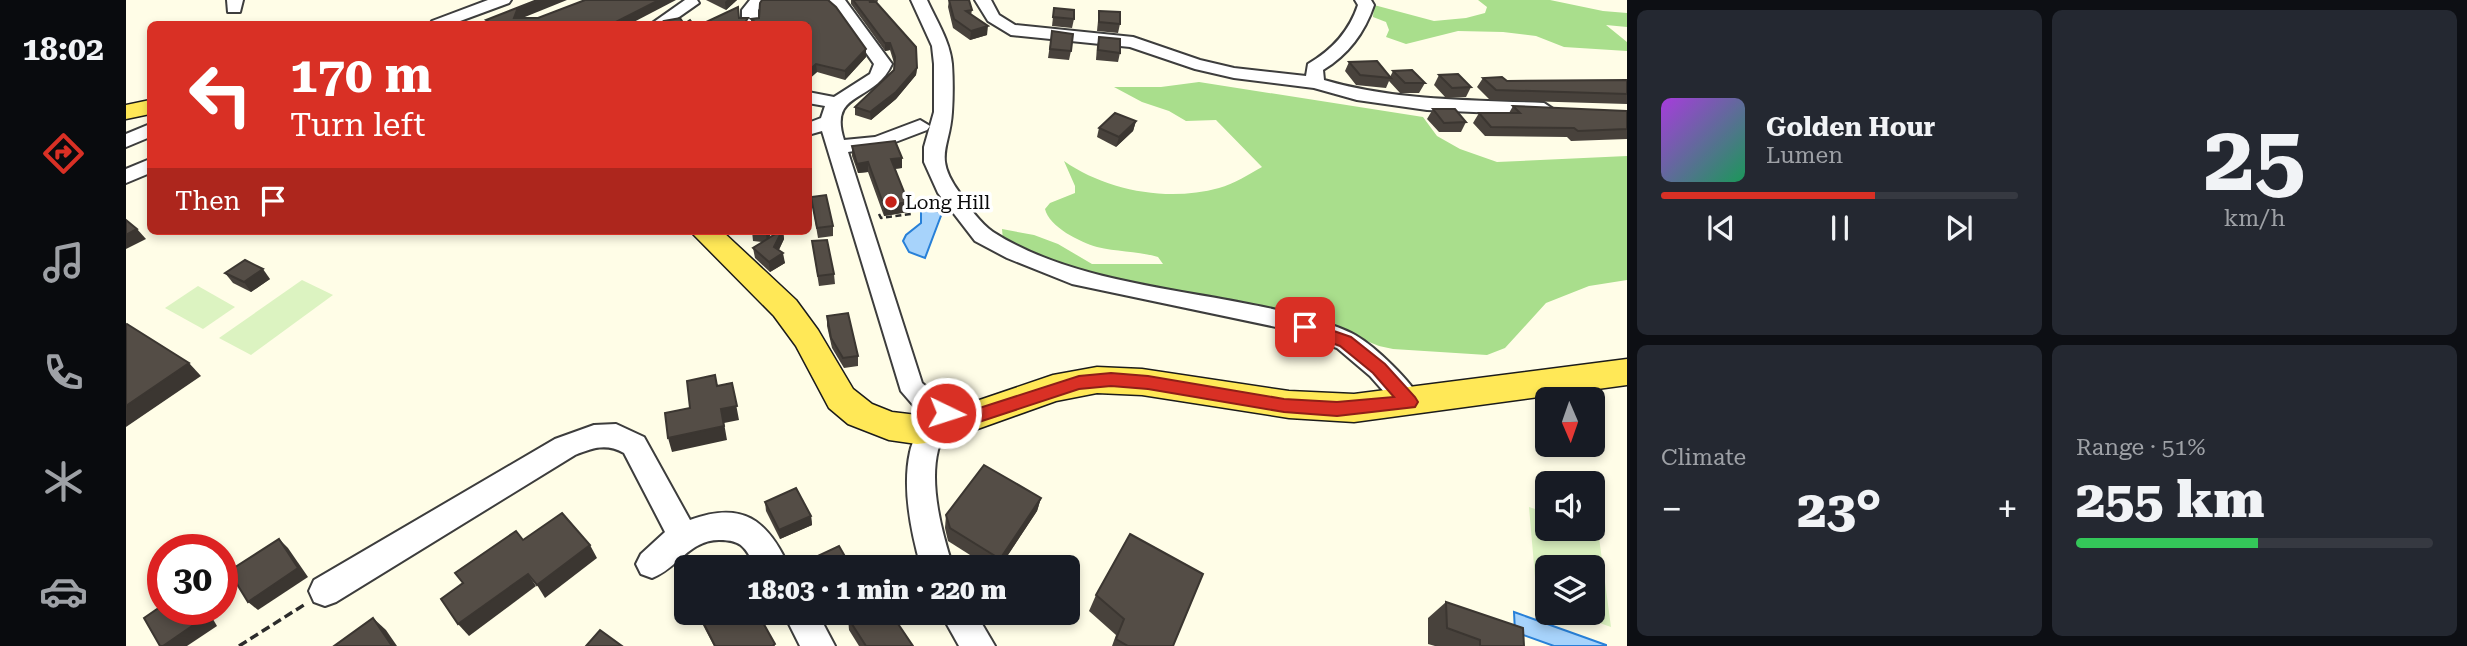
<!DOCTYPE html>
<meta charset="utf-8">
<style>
:root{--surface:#171b24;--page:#242831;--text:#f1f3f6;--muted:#9ea1a6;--line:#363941;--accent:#d93025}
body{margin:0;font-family:"Roboto Serif",serif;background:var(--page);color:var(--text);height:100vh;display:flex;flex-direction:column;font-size:26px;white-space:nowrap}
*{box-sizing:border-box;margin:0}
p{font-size:23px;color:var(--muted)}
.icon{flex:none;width:38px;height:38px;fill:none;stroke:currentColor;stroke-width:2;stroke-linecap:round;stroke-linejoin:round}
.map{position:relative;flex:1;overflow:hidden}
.details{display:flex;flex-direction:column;gap:10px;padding:10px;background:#0d0f14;width:840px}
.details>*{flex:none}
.top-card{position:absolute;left:21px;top:21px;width:665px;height:214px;border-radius:10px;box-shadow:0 4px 10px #0003;background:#d93025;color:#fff;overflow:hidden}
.needle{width:46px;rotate:178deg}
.tools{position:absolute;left:1409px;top:387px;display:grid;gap:14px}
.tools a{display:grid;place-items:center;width:70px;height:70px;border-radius:10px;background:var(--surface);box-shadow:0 4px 10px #0003;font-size:35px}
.speed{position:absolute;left:21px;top:534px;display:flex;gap:14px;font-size:35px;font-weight:700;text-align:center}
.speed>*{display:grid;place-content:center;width:91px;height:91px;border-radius:50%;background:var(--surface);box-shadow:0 4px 10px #0003;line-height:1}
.speed .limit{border:10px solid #d22;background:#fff;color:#111}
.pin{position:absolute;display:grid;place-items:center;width:60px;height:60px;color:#fff;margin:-30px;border-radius:14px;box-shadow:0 4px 10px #0006}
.me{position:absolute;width:77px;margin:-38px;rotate:94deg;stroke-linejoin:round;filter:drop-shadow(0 0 5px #0008)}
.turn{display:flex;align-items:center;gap:24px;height:147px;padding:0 28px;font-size:32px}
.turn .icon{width:91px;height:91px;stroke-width:2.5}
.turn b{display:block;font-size:49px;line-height:60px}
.then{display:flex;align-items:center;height:66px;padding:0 28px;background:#0003;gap:14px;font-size:26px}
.big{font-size:52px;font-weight:800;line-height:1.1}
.details .widget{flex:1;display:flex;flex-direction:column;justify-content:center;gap:10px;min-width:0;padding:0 24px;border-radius:10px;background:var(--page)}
.details .dial{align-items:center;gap:0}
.dial b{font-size:91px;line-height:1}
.song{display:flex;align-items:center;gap:21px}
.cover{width:84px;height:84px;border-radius:10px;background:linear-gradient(135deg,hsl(280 70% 55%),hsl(150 70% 35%))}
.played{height:7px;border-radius:4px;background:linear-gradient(90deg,var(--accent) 60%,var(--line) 60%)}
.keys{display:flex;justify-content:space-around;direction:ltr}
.heat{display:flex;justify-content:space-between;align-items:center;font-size:38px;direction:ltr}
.charge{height:10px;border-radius:5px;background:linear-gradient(90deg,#34c759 51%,var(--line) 0)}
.details .tiles{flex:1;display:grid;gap:10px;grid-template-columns:repeat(2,1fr)}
.trip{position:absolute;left:548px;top:555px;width:406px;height:70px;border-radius:10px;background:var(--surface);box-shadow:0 4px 10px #0003;font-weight:800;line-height:70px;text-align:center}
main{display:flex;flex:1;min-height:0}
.tab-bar{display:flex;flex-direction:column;width:126px;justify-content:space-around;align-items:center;background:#090b0e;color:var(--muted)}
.tab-bar .icon{width:49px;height:49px}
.tab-bar .selected{color:var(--accent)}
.tab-bar b{font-size:32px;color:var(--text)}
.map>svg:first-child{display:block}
</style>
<main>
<nav class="tab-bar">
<b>18:02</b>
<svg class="icon selected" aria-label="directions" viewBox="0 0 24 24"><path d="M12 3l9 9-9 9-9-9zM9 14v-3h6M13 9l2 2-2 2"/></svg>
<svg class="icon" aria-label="music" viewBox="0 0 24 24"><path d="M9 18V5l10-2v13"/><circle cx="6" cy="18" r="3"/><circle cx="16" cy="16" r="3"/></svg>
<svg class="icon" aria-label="phone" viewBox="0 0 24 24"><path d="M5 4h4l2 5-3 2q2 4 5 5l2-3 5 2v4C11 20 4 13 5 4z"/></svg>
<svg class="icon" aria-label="climate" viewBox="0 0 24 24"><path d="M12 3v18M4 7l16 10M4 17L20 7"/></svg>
<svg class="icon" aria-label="car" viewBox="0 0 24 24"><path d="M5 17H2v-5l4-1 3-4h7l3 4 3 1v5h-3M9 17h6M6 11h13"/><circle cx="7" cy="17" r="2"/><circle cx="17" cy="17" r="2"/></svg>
</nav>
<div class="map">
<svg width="1501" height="646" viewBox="0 0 1501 646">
<rect width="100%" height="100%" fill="#fffde7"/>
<g fill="#a9de8c">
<polygon points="1352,0 1424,0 1477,11 1501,13 1501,27 1480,25 1501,42 1501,51 1438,47 1410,36 1377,32 1332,31 1280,44 1260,37 1263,30 1260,22 1247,17 1248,5 1308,21 1340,18 1359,13 1361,7"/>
<path d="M1073 82 1297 117 1311 136 1334 149 1371 162 1501 156V280L1463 286 1420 303 1379 348 1361 355 1267 349 1253 346 1226 335 955 274 877 240 876 229 908 235 932 244 966 264H1037L1032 257C1012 251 991 252 971 247 954 242 923 227 919 209L924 203 949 193V186L938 161C981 191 1042 202 1093 188 1108 184 1123 174 1136 167L1090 120 1060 121 1043 111 1016 102 988 87H1035Z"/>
</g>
<g fill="#dcf3c1">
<polygon points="176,280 207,295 125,355 93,338"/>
<polygon points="72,286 109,307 77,329 39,308"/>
<polygon points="1403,507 1421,513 1421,528 1472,530 1485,627 1445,613 1466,612 1466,567 1421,567 1421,604 1411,600"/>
</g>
<g fill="#a7d3fb" stroke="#2880d8" stroke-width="2">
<polygon points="795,208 816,213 799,258 783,252 777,241 780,235 795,223"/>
<polygon points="1388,612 1480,645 1480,646 1428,646 1389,632"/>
</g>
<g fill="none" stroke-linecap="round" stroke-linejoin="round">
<g stroke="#3d3d3d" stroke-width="4">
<g id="minor">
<polygon points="101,0 117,0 114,12 102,12"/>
<polygon points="362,0 385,0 383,3 326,24 304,24 306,21"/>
<polygon points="559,0 571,0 573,3 543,24 525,24"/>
<polygon points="624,0 640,0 632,10 632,24 616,24 616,10"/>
<path d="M703 0H719L766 64C748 104 702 90 718 140L749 137 794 120 804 126 801 130 759 146 722 152 796 383 812 397 848 412 852 420 848 428 838 431 818 423 822 430C818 436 814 443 812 450 803 486 816 533 827 567H795C785 532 776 488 784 452 786 441 793 431 798 422L808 419 794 413 775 391 696 131 682 135V123L695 118 699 106 682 103V92L708 97 744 74 748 64Z"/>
<path d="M785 0H801C810 20 824 41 826 64 827 79 827 97 826 112 824 148 807 156 833 192 841 205 855 224 867 232 940 279 1044 288 1127 305 1154 310 1206 322 1229 335 1250 347 1285 381 1296 402L1292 410 1283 413 1274 410 1244 376 1211 348 1155 328 946 284 881 258 849 241 812 193 798 162V147L808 112V64L806 46Z"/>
<path d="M849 0H865L873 15 889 25 1007 37 1074 60 1108 68 1180 76 1182 64C1206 50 1223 32 1232 5L1229 0H1245L1248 5C1239 32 1222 55 1197 70L1198 80C1270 101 1344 100 1418 103L1427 109 1418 115 1301 110 1231 100 1188 88 1108 78 1069 69 1004 47 885 35 862 21Z"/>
<polygon points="24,124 24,137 0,147 0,134"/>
<polygon points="24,159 24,173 0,183 0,169"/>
<path d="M490 424 518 437 564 520C616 501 641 519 663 567H630C619 548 617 540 593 540 563 540 551 569 526 578L515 574 510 564 515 554 539 532 498 453C480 443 467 448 449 455L210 602 199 606 188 602 183 591 188 580 429 439 468 425Z"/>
<polygon points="657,612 691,612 709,646 674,646"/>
<polygon points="814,612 849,612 869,646 833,646"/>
</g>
</g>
<g stroke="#1b1b1b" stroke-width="3">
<g id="major">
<polygon points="24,100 24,114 0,119 0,105"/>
<polygon points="564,231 596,231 670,300 692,330 727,389 746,404 766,412 791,415 818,412 927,375 971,367 1016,369 1163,391 1228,394 1501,359 1501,385 1228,422 1163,418 1016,395 971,393 930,401 818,441 791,444 763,440 722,424 703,408 670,346 648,316"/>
</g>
</g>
<polyline stroke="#2c2c2c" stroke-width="2.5" stroke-dasharray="6 3.5" stroke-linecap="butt" points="753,214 755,218 785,214 783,208 812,208"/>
<polyline stroke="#2c2c2c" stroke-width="3.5" stroke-dasharray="9 4.5" stroke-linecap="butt" points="113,646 181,603"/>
<use href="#minor" fill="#fff" fill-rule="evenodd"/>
<use href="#major" fill="#ffe857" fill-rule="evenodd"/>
</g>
<g fill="#48423c">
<polygon points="580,0 611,0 600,10"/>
<polygon points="636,0 702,0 710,7 740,49 740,57 719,80 691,72 682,80 682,24 625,24 625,19 633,18 634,3"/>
<polygon points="725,0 752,0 751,3 791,68 790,75 770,99 745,120 729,115 729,107 768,70 768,63 764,50 759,51 725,4"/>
<polygon points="823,0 843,0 846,10 845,15 861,35 844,40 827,28 822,7"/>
<polygon points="928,8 948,19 946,28 926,26"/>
<polygon points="973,11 994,24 992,33 971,31"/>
<polygon points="926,31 945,51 943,60 922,58"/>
<polygon points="973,37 994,53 992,62 970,60 971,46"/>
<polygon points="1223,62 1264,77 1267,71 1299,83 1293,93 1274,93 1263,81 1260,88 1230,85 1219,71"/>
<polygon points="1313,75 1345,87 1340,97 1320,98 1308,85"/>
<polygon points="1357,78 1381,81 1501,80 1501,104 1364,100 1351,87"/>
<polygon points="1387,106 1501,111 1501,139 1445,141 1441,137 1359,136 1347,123 1353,113 1383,113"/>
<polygon points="1307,109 1340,122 1335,132 1313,132 1301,119"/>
<polygon points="1010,121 1007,131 990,147 971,137 973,128"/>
<polygon points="726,146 776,168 769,169 782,202 782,212 758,216 742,172 732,173 726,156"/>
<polygon points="685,197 707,226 707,236 692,238"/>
<polygon points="626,231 646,231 643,238 654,231 657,231 658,239 653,250 659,263 644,272 629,258 627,248 636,242 627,241"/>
<polygon points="686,241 708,274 709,284 693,286"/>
<polygon points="99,273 144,279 125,292 107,283"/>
<polygon points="701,316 732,356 732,366 718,368 706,348 701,326"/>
<polygon points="915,498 911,511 874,567 863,567 822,541 819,528 820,515"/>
<polygon points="639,502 685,516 686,525 654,539 640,511"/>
<polygon points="970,595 1047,646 986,646 990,635 963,611"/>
<polygon points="1320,602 1398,646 1309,646 1302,644 1302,618"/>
<polygon points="570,612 631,612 649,646 588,646"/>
<polygon points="722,618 787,646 733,646 723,630"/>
</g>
<g fill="#3b3631">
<polygon points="417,0 441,0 394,19 388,18 391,10"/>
<polygon points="533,0 550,0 504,24 486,24"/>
<polygon points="601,0 611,0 600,10 599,2"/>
<polygon points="862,26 861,35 844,40 845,31"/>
<polygon points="759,43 764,43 764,50 759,51"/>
<polygon points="740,49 740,57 719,80 719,71"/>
<polygon points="690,64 691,72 682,80 682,71"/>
<polygon points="791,68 790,75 770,99 745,120 744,112"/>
<polygon points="1010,121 1007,131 990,147 993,137"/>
<polygon points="776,158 776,168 765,169 765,159"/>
<polygon points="742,162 742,172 732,173 731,164"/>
<polygon points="782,202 782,212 758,216 758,206"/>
<polygon points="11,229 20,239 0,249 0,235"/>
<polygon points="640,231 646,231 641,243 640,233"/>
<polygon points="656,231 657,231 658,239 649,257 648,247"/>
<polygon points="657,253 659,263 644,272 643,262"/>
<polygon points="137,269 144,279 125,292 118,282"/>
<polygon points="63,363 75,376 0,427 0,406"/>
<polygon points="606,383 613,420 598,423 601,440 546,452 542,438 595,409"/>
<polygon points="915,498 911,511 874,567 872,567 874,559"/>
<polygon points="685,516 686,525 654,539 653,530"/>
<polygon points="153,539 162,548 182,577 132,610 122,602"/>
<polygon points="464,545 471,558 419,598 411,585"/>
<polygon points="402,574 410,586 343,636 332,624"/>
<polygon points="74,609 81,609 91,626 61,646 37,646"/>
<polygon points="247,618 260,630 271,646 266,646"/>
</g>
<g fill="#544d46" stroke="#3b3631" stroke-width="2">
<polygon points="411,0 417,0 391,10 388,18 412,18 459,0 533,0 486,24 366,24 360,20"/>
<polygon points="636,0 702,0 710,7 740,49 719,71 690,64 682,71 682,24 632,24 625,19 633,18 634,3"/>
<polygon points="727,0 748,0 743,2 750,2 790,47 791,68 770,92 744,112 729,107 768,70 769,57 764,43 759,43"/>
<polygon points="823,0 843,0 846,10 840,11 862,26 845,31 828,19"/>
<polygon points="612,7 613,18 622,18 618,24 576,24"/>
<polygon points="928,8 948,10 948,19 927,17"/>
<polygon points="973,11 994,12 994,24 973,22"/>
<polygon points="554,18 558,24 564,20 567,24 540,24 538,21"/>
<polygon points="926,31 947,34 945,51 924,49"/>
<polygon points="973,37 994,39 994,53 972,50"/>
<polygon points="1251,61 1265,78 1234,75 1223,62"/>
<polygon points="1286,70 1299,83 1279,83 1267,71"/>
<polygon points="1332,74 1345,87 1326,88 1313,75"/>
<polygon points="1376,77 1381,81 1501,80 1501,94 1370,90 1357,78"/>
<polygon points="1387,106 1501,111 1501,129 1452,131 1448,128 1365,127 1353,113 1394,113"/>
<polygon points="1307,109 1329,109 1340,122 1318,123"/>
<polygon points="989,113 1010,121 993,137 973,128"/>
<polygon points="769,141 776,158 765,159 782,202 758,206 742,162 731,164 726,146"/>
<polygon points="700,195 707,226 691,228 685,197"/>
<polygon points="0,220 11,229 0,235"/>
<polygon points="626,231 640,231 640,233"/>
<polygon points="654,231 656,231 648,247 657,253 643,262 627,248"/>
<polygon points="701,240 708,274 692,276 686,241"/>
<polygon points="119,260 137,269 118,282 99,273"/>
<polygon points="722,313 732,356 717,358 705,338 701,316"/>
<polygon points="1,324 63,363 0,406 0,325"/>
<polygon points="589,375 591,386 606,383 611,406 595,409 598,426 542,438 539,413 564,408 561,381"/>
<polygon points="858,465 915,498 874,559 824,528 820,515"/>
<polygon points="670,488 685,516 653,530 639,502"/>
<polygon points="436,513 464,545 411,585 402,574 332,624 315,599 337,583 329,573 390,531 397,540"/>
<polygon points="1004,534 1077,574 1047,646 1002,646 990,639 998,619 970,595"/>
<polygon points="153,539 172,568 122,602 103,571"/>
<polygon points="713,546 725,567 683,567 681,561"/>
<polygon points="560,580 560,590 556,582"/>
<polygon points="1320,602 1397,628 1398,646 1354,646 1354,640 1321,628"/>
<polygon points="37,605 37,609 74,609 79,617 37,646 34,646 18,618"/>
<polygon points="572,612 631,612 649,644 646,646 589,646"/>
<polygon points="731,612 764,612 787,646 740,646 722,618"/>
<polygon points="247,618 266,646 208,646"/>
<polygon points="474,630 496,646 460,646"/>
</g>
<polygon fill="#d93025" stroke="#8d1f18" stroke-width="2" points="1179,321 1225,337 1259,364 1289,397 1292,402 1289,407 1211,416 1158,412 1022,389 985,386 953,389 838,427 814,418 812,413 814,408 820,406 838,413 953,376 985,373 1022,376 1158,399 1211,402 1268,397 1247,373 1214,346 1173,331 1171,327"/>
<circle fill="#c52218" stroke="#fff" stroke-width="2.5" cx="765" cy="202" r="7"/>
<g text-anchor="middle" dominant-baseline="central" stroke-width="7" stroke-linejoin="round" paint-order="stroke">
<g font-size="19" fill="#0a0a0a" stroke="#fff" text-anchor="start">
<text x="779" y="202">Long Hill</text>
</g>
</g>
</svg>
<div class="tools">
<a><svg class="needle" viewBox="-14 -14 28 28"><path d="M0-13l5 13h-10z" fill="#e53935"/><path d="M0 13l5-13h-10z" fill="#9ea1a6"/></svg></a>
<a><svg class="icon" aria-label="sound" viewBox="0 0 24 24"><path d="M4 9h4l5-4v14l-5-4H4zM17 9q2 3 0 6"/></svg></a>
<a><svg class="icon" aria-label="layers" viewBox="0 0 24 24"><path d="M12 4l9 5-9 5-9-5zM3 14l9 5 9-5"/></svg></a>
</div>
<div class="speed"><div class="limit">30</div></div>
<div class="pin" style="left:1179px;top:327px;background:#d93025"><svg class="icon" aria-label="arrive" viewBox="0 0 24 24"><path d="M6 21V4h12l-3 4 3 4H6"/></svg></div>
<svg class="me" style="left:820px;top:413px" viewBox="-20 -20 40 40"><circle r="17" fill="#d93025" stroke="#fff" stroke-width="3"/><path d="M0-11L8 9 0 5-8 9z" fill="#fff"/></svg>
<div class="trip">18:03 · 1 min · 220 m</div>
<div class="top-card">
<div class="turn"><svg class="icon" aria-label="left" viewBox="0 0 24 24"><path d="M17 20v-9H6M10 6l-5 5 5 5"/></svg><div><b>170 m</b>Turn left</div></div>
<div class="then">Then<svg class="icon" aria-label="arrive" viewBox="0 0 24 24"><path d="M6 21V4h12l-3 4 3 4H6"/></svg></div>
</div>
</div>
<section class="details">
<div class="tiles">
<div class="widget">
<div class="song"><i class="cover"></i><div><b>Golden Hour</b><p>Lumen</p></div></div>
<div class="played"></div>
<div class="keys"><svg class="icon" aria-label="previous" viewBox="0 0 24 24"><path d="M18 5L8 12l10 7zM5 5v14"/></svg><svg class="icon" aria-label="pause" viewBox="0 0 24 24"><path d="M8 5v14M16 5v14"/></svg><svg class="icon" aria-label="next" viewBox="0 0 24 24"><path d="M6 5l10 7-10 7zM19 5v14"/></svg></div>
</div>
<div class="widget dial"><b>25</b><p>km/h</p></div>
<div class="widget"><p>Climate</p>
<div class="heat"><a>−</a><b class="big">23°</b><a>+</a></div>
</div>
<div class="widget"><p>Range · 51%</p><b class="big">255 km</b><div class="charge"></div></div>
</div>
</section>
</main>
